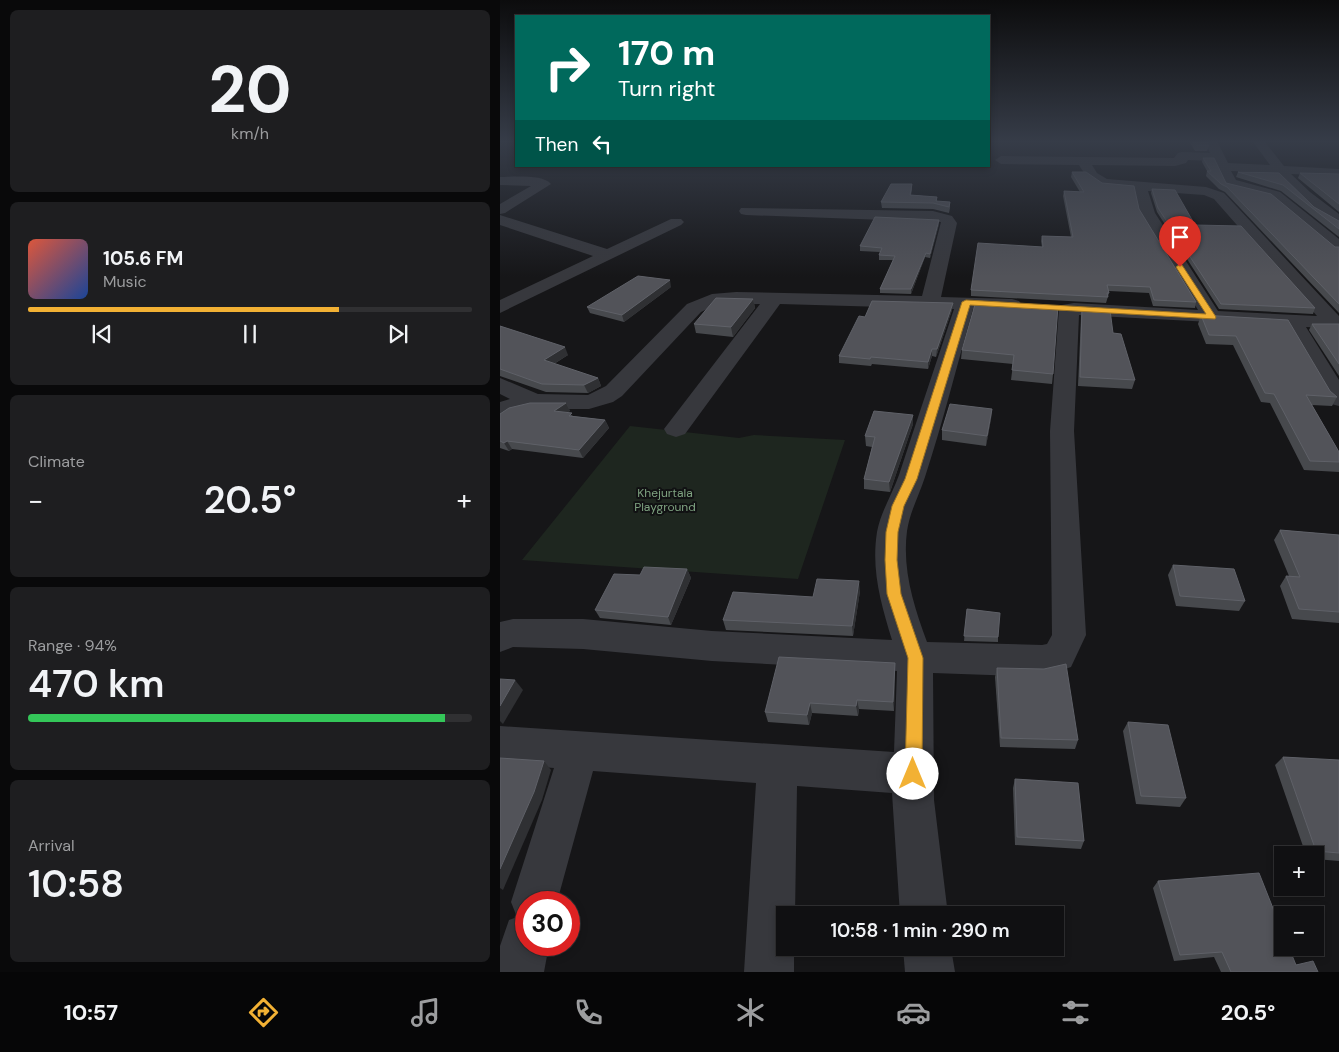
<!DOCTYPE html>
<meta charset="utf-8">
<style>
:root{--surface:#101012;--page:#1e1e20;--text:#f1f3f6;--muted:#9c9d9f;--line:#303032;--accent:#f2b134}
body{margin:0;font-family:"DM Sans",sans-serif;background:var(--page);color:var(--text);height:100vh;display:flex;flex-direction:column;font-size:19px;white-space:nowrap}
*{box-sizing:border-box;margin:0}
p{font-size:16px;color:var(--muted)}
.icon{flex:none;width:28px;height:28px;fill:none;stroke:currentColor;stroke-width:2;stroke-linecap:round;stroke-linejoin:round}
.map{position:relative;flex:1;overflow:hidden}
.drawer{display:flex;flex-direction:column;gap:10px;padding:10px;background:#09090a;width:500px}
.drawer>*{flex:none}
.hud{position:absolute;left:15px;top:15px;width:475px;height:152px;border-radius:0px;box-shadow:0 2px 8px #0003,0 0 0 1px var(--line);background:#00695c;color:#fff;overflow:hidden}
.tools{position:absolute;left:774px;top:846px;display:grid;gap:10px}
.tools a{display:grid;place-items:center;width:50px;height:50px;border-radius:0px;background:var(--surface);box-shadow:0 2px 8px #0003,0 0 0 1px var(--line);font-size:25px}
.speed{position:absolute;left:15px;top:891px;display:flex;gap:10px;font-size:25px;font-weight:700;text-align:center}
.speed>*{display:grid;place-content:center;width:65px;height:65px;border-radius:50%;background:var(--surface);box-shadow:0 2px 8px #0003,0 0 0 1px var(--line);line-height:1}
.speed .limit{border:8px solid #d22;background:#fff;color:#111}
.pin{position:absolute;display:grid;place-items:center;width:42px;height:42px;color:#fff;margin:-51px -21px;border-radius:50% 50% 50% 0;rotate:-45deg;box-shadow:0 0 5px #0007}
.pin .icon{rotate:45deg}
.me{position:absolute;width:55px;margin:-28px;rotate:0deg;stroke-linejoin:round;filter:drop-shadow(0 0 4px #0008)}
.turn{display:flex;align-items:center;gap:18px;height:105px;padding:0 20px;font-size:22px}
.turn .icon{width:65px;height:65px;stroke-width:2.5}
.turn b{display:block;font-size:35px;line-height:42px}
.then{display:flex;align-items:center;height:48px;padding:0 20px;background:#0003;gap:10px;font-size:19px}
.big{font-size:38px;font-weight:600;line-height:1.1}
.drawer .tile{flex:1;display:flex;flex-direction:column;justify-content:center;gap:8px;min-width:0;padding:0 18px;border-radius:8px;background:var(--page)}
.drawer .dial{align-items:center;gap:0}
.dial b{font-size:65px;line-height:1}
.song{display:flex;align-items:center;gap:15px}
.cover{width:60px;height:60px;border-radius:8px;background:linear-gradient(135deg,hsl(10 70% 55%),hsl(220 70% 35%))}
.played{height:5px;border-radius:2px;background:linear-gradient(90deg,var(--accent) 70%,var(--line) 70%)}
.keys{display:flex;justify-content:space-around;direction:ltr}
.heat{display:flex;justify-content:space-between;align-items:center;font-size:28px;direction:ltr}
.charge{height:8px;border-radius:4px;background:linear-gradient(90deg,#34c759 94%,var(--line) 0)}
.trip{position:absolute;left:276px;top:906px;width:288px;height:50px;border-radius:0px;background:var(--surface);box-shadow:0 2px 8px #0003,0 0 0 1px var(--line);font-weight:600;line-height:50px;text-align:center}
.tabs{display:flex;height:80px;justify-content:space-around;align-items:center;background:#060607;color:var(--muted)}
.tabs .icon{width:35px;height:35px}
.tabs .active{color:var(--accent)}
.tabs b{font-size:22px;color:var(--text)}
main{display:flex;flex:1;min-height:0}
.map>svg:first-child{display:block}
</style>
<main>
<section class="drawer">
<div class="tile dial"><b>20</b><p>km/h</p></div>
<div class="tile">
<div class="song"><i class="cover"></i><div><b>105.6 FM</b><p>Music</p></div></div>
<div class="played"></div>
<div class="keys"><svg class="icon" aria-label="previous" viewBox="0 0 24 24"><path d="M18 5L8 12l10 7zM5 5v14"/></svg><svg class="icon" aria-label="pause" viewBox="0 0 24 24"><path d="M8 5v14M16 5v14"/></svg><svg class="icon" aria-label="next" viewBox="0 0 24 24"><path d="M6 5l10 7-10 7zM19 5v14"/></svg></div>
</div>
<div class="tile"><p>Climate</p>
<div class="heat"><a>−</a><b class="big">20.5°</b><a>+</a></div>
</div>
<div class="tile"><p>Range · 94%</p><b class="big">470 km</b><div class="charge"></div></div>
<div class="tile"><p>Arrival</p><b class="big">10:58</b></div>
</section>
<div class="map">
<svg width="839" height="972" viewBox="0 0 839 972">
<rect width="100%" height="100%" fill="#161618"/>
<polygon fill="#1e261f" points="130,426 239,438 254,435 345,440 298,579 22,560"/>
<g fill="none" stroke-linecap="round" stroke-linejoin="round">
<g fill="#37383d" fill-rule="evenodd">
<path d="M705 141H717L728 163 770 165 753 142 764 141 784 166 839 169V175L837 176 791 174 810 192 839 214V226C818 220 790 190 776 173L731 171 736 180 780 192 839 239V252L833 251 770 198 725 186 714 161 688 160 686 163 675 166 592 165 597 173 607 179 706 187 724 193 839 316V329L806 327 839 380V406L831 404 827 399 785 326 579 315 574 431 586 635 571 667 542 677 433 673 434 800 448 915H400L392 793 297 786 295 915H285V948H294V972H244L256 783 93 771 57 902H26V945H49L44 972H0V946L9 920 17 917 11 902 54 768 0 764V726L394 752 397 671 212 661 83 649 13 647 0 652V622L13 619H83L212 631 392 640C381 604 371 570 377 532 381 511 392 495 399 475 417 419 436 364 454 309L280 304 185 434 176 437 167 434 164 429 260 304 216 305 201 312 122 396 113 402 89 409H34L0 417V402L10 399 0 394V378L38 394 88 395 106 386 187 304 212 294 236 292 422 296 441 222 246 215 241 214 239 211 241 208 433 211 452 216 457 223 441 297 512 299 519 301 522 305 519 309 512 311 473 309C457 365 443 422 425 477 419 496 410 511 407 531 402 570 414 606 427 642L542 645 547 644 552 635 550 431 559 309 562 305 574 303 698 310 639 213 634 189C606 187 594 191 579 165L501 164 495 160 501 156 674 158 678 153 682 152 710 153ZM648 191 704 195 714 199 817 316 718 311 655 213Z"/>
<path d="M0 177C12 177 43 174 51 184L5 213 0 214V204L31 186 0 185Z"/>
<polygon points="0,215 107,249 171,219 181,219 184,222 181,225 0,313 0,300 93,256 0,225"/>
<polygon points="403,948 451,948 455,972 405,972"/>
</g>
</g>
<g fill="#47494d">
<polygon points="689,141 707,141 709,146 707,151 695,151"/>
<polygon points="703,158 726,183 835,247 839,247 839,313 725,192 719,189 706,176 707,171 702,162"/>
<polygon points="572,172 639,209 696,302 695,308 653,306 649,293 609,291 609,293 606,303 471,296 471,290 542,247 541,241 542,236 571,237 563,196 564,191 580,192 571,177"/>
<polygon points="738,172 779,173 814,207 839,221 839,237 781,191 736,177"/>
<polygon points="800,173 839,174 839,212 798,178"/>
<polygon points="412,184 412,190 411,195 437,197 437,202 450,202 450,208 449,213 433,209 382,208 381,202"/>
<polygon points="652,189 695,225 815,308 813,314 719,309 657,212 651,193"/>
<polygon points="439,224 430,258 425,257 411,294 380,293 380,289 393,260 379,260 379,255 380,252 360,251 360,246"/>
<polygon points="171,287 124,322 90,313 87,307"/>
<polygon points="253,299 255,308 233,337 196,333 194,324"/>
<polygon points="476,301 553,374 552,384 511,380 513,364 461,359 462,350"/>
<polygon points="453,303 452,310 436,357 432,356 428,369 372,364 371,366 339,363 339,356 365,317"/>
<polygon points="582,308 613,333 635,380 632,389 578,386 581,317"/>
<polygon points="701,315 830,391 837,397 832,406 812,405 839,452 839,472 804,470 770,403 761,402 733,345 706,344 698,324"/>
<polygon points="812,324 839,324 839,376 809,330"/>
<polygon points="0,326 68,355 54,364 98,378 101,386 88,393 46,392 0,376"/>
<polygon points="66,403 70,411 67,412 73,416 105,420 109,428 83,458 12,449 9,451 0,448 0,414"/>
<polygon points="492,409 491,419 486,446 442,440 442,430"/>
<polygon points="413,424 390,492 364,489 364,479 372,447 366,446 365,436"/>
<polygon points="780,530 839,535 839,623 792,619 780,586 786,576 789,576 774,540"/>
<polygon points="673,565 745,601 739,611 676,606 668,575"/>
<polygon points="187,569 191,578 171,625 100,618 95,610 140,575"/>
<polygon points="360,591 353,636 226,630 223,620 313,597"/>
<polygon points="467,609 498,637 498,642 464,641"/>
<polygon points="395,663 395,673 394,711 359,709 358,716 312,713 309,725 268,722 265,712"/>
<polygon points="497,668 578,740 575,749 500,747 495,677"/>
<polygon points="628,722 686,798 680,807 636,804 623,731"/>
<polygon points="783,757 839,761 839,861 815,859 815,855 806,855 775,765"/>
<polygon points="515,779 584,841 581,849 515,845 513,788"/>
<polygon points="658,881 796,965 818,972 721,972 714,957 674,961 653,888"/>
</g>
<g fill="#2f3033">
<polygon points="439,220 439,224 430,258 430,254"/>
<polygon points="426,253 425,257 411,294 411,289"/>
<polygon points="170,280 171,287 124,322 122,315"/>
<polygon points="253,299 255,308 233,337 231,327"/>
<polygon points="453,303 452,310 436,357 437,349"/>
<polygon points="65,347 68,355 47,368 44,360"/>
<polygon points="432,349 432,356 428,369 428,362"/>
<polygon points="98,378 101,386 88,393 84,385"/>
<polygon points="66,403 70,411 58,419 54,411"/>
<polygon points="492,409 491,419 486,446 487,436"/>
<polygon points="413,415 413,424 390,492 389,482"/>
<polygon points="105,420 109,428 83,458 79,450"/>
<polygon points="7,441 12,449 9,451 4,443"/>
<polygon points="187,569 191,578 171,625 168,617"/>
<polygon points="359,581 360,591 353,636 352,626"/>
<polygon points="395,663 395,673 394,711 393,702"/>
<polygon points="15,680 23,690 3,724 0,721 0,706"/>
<polygon points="357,700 359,709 358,716 356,706"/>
<polygon points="310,703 312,713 309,725 307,715"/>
<polygon points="44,761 51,770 42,800 3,890 0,888 0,869"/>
</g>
<g fill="#525359" stroke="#5f6168">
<polygon points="693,141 707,141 709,146 696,145"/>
<polygon points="703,158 714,158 726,183 771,194 835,247 839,247 839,304 727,187 721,184 707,171 711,171"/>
<polygon points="572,172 586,172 602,183 634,186 639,209 696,302 654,300 650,287 607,285 609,293 607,293 608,297 471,290 478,243 543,247 542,236 573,237 564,191 584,192"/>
<polygon points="738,172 779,173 814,207 839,221 839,229 783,185"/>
<polygon points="800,173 839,174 839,204"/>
<polygon points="391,184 412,184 410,195 437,197 436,201 450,202 449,207 433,203 381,202"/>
<polygon points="652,189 675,190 695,225 741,226 815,308 721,304 658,208"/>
<polygon points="375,217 439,220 430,254 426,253 411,289 380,289 395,256 379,255 382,248 360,246"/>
<polygon points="138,276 170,280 122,315 87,307"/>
<polygon points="216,298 253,299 231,327 194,324"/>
<polygon points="372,301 453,303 437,349 432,349 428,362 371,357 370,359 339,356 359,316 365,317"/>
<polygon points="476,301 558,306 553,374 512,370 514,355 462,350"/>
<polygon points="582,308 610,310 613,333 621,334 635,380 580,377"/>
<polygon points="701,315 788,320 830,391 837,397 806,395 839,452 839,462 810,461 774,394 765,393 736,336 709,335"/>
<polygon points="812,324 839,324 839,364"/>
<polygon points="0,326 65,347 44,360 98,378 84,385 42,384 0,369"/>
<polygon points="30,403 66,403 54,411 72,413 69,416 105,420 79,450 7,441 4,443 0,441 0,414 9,408"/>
<polygon points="450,404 492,409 487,436 442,430"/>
<polygon points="374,411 413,415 389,482 364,479 375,437 365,436"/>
<polygon points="780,530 839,535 839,612 799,609 786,576 800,577"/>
<polygon points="673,565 734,569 745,601 680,596"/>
<polygon points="144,567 187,569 168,617 95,610 114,574 140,575"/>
<polygon points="317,579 359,581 352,626 223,620 233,592 313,597"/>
<polygon points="467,609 500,613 498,637 464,636"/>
<polygon points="279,657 395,663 393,702 357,700 356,706 310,703 307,715 265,712"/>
<polygon points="566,664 578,740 501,738 497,668 544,669"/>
<polygon points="0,679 15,680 0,706"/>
<polygon points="628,722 668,725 686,798 641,796"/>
<polygon points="783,757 839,760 839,853 816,851"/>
<polygon points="0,758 44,761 34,792 0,869"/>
<polygon points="515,779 578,783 584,841 517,837"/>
<polygon points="759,873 782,931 782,948 789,948 796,965 813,961 818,972 731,972 722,952 680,955 658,881"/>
</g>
<linearGradient id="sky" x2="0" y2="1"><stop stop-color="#0c0c0d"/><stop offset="0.51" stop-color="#363c48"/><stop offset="1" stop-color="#363c48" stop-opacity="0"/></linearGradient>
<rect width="839" height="277" fill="url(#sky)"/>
<polygon fill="#f2b134" stroke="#9d7322" points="680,264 682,265 716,317 715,319 470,305 417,479 404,506 398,532 397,560 401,594 423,658 422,774 419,780 413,782 407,780 405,774 408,658 387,594 385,560 386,532 392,506 405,479 462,302 466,300 706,314 676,267"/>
<g text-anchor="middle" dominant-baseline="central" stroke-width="4" stroke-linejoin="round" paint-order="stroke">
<g font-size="12" fill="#7fa381" stroke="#111113">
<text x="165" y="493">Khejurtala<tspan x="165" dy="14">Playground</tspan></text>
</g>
</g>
</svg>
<div class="tools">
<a>+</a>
<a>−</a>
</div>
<div class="speed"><div class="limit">30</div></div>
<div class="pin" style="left:680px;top:267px;background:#d93025"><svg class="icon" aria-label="arrive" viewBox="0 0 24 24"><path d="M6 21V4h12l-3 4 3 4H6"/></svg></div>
<svg class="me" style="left:413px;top:774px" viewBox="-20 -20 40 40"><circle r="19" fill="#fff"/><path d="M0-13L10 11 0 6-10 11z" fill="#f2b134"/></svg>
<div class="trip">10:58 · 1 min · 290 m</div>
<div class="hud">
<div class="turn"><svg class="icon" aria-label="right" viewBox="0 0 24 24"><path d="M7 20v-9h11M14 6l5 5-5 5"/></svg><div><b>170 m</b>Turn right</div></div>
<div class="then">Then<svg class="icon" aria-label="left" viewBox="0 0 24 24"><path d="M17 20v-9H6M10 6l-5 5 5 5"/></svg></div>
</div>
</div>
</main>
<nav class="tabs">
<b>10:57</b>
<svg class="icon active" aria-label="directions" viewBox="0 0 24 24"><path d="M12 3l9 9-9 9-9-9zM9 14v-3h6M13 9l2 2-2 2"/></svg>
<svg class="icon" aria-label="music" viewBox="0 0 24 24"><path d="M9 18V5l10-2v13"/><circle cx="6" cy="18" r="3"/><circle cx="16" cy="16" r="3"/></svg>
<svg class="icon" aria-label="phone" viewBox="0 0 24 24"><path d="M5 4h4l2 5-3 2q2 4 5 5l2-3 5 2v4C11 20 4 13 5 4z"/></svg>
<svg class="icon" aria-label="climate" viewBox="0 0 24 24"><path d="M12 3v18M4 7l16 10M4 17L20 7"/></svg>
<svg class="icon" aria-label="car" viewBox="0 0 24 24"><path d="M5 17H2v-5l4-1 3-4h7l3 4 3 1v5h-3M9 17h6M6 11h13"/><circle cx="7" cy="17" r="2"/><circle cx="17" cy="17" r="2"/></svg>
<svg class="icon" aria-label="filters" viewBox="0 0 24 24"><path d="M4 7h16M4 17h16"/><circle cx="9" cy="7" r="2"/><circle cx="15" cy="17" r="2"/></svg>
<b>20.5°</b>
</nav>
